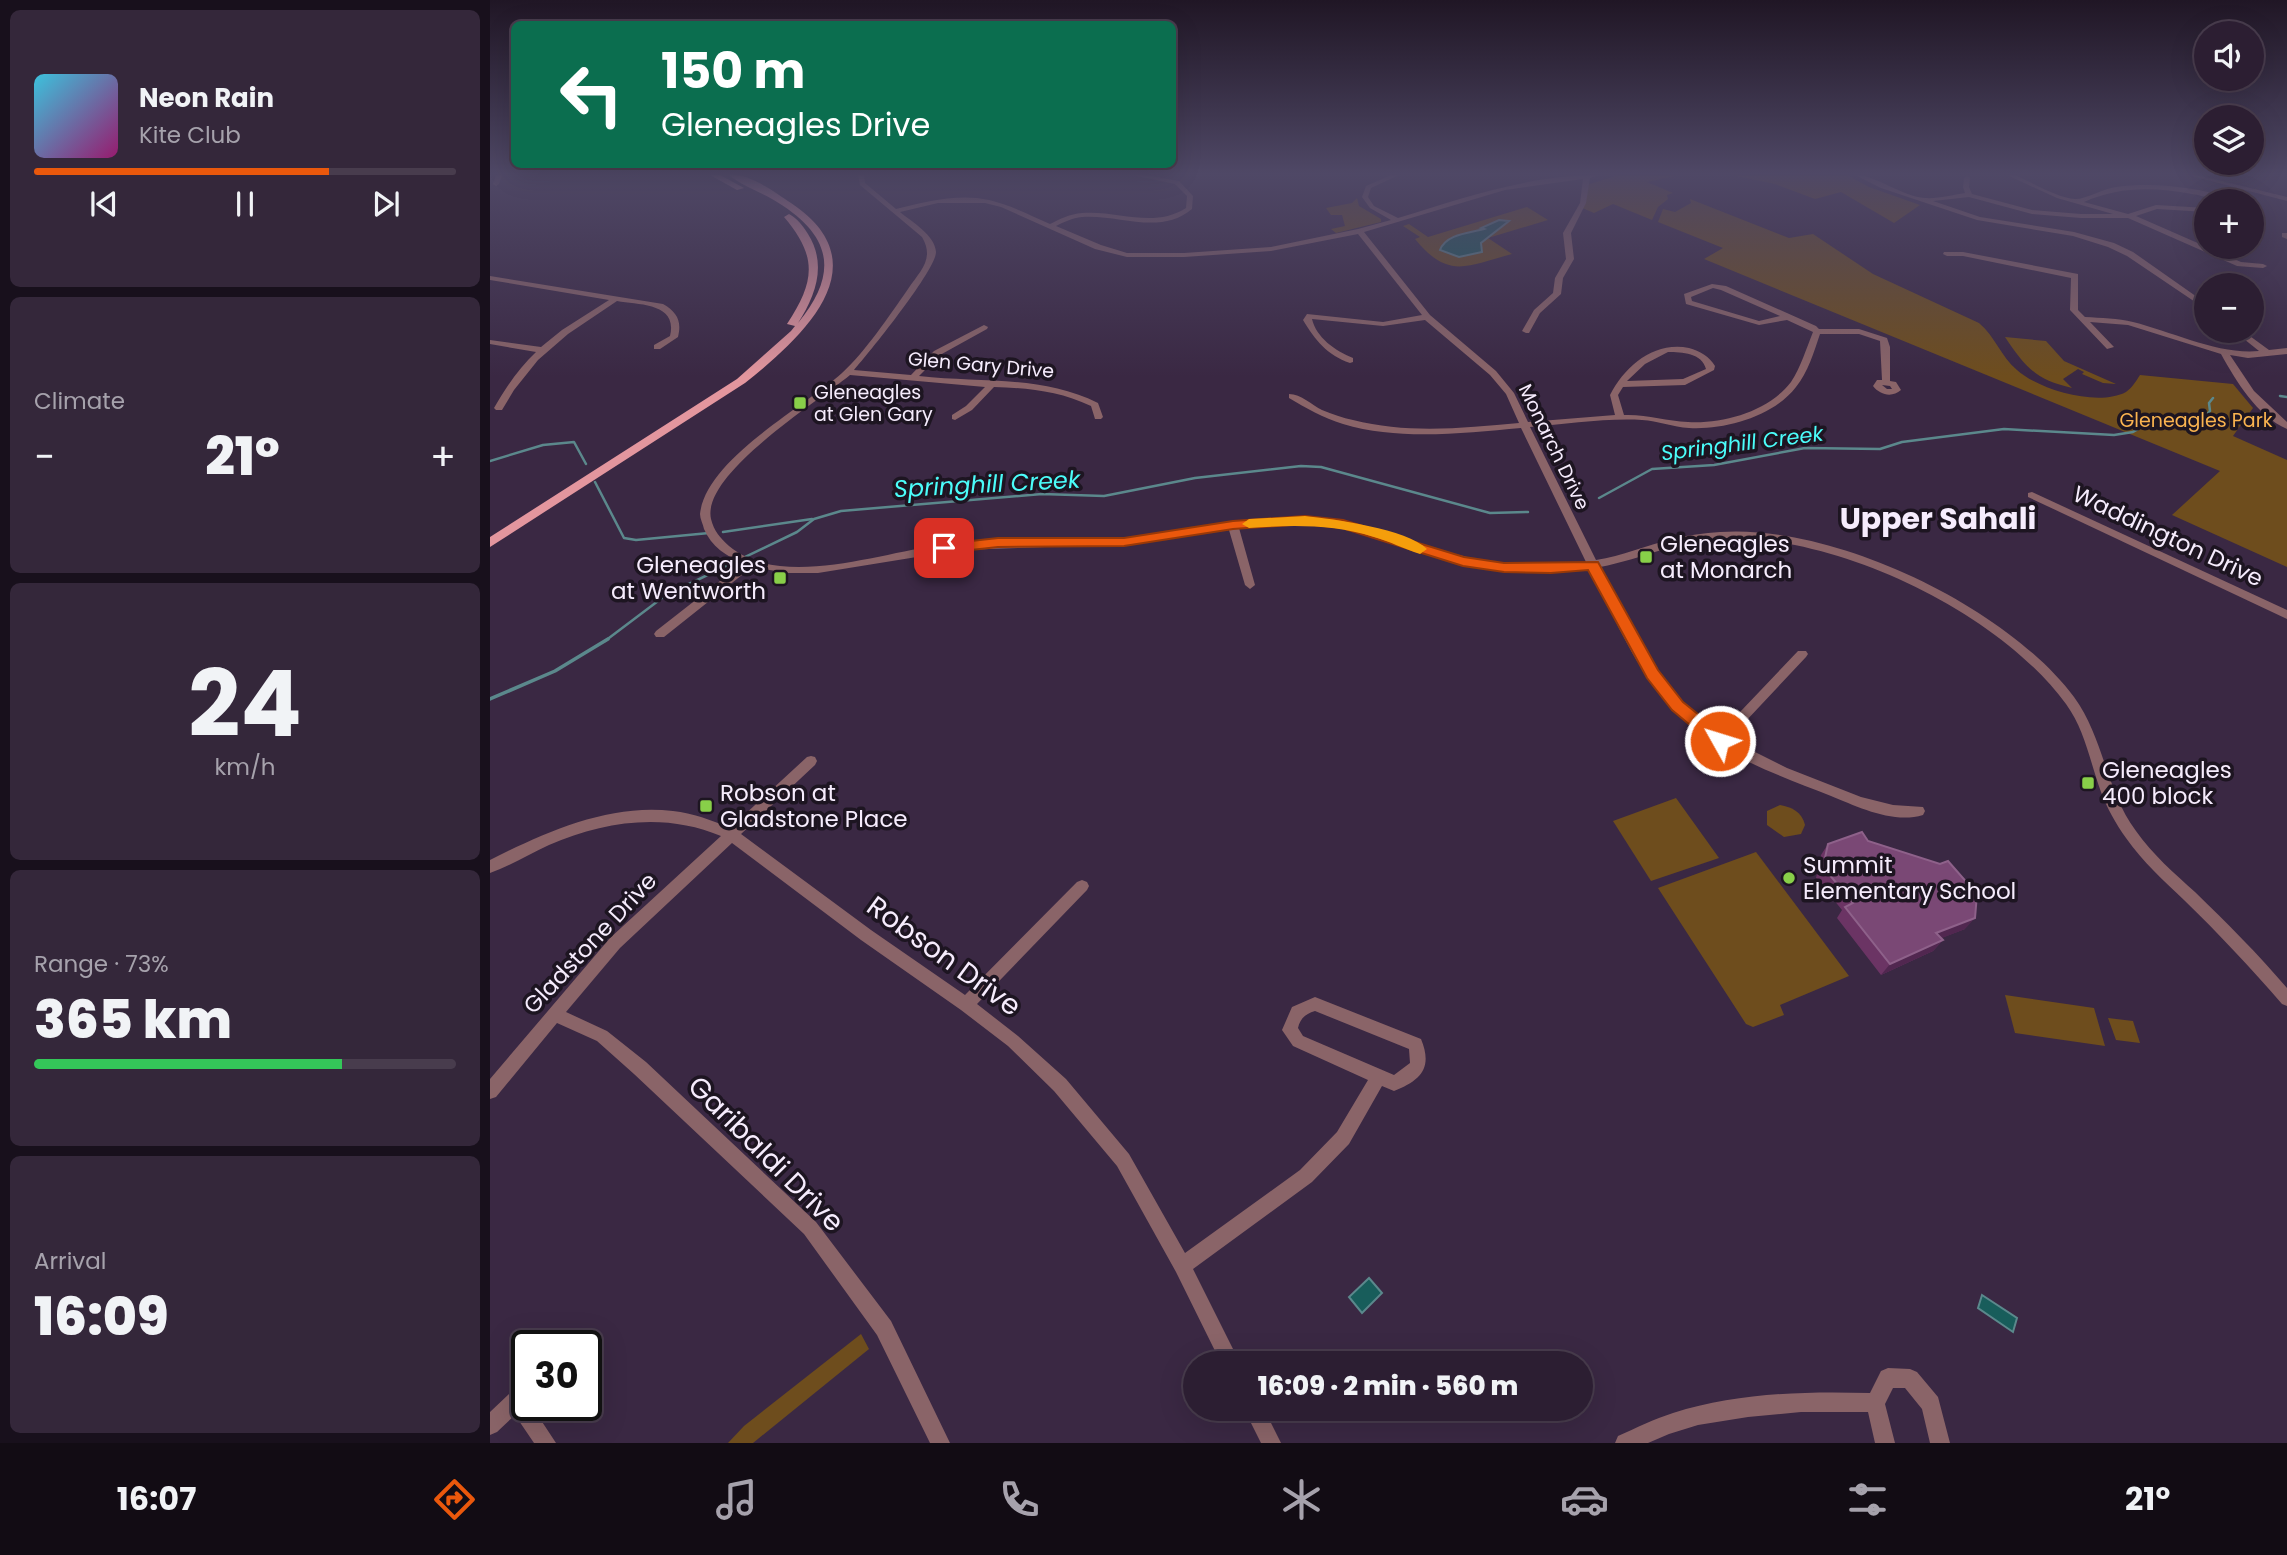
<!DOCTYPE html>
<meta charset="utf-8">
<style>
:root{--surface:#2c1e32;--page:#34273a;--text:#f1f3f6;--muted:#a6a2ac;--line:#483c4d;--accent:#ea580c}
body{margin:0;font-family:Poppins,sans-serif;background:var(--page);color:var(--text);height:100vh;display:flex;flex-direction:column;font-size:26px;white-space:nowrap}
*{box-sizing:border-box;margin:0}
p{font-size:23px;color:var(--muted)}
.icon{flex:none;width:38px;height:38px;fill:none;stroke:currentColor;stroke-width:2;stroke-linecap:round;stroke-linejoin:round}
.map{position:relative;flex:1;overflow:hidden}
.drawer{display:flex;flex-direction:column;gap:10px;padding:10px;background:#18101c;width:490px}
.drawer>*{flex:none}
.top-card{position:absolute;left:21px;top:21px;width:665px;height:147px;border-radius:10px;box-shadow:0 7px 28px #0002,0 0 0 2px var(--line);background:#0b6e4f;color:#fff;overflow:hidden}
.buttons{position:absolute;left:1704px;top:21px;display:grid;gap:14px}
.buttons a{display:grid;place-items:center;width:70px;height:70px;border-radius:50%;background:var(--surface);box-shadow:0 7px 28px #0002,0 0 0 2px var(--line);font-size:35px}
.speed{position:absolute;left:21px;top:1330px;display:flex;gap:14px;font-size:35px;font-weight:700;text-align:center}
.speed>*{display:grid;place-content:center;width:91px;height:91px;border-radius:50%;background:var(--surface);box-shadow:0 7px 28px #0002,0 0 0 2px var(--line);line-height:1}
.speed .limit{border:4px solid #111;border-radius:10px;background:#fff;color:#111}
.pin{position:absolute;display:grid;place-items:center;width:60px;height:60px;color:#fff;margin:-30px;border-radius:14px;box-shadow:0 4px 10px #0006}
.me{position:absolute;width:77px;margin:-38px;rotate:309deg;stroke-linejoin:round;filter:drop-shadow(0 0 5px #0008)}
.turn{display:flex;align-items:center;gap:24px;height:147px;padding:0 35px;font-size:32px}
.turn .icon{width:91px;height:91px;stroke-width:2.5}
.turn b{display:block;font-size:49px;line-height:60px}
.big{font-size:52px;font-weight:800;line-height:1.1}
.drawer .card{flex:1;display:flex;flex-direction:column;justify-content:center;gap:10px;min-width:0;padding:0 24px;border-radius:10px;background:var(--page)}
.drawer .dial{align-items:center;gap:0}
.dial b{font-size:91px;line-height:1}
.song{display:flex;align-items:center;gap:21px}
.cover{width:84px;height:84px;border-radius:10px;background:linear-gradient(135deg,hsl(190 70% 55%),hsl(320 70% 35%))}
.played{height:7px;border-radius:4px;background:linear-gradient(90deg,var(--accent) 70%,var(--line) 70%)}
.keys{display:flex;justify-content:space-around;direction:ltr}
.heat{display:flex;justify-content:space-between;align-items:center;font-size:38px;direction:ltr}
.charge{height:10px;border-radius:5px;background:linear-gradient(90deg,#34c759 73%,var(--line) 0)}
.trip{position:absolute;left:693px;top:1351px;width:410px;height:70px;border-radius:35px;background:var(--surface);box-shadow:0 7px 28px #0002,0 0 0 2px var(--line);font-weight:800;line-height:70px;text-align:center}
.dock{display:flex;height:112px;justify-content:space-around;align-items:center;background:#120c14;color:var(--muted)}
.dock .icon{width:49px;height:49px}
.dock .active{color:var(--accent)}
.dock b{font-size:32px;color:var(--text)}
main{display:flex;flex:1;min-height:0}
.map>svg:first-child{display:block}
</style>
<main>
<section class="drawer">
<div class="card">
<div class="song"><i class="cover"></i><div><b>Neon Rain</b><p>Kite Club</p></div></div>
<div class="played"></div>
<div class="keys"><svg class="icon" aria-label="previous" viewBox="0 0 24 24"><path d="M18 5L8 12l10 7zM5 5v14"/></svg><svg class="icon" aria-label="pause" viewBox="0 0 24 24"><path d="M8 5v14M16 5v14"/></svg><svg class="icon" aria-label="next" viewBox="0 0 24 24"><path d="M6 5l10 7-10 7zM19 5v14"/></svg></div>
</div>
<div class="card"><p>Climate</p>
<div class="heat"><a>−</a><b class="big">21°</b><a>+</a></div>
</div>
<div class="card dial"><b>24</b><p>km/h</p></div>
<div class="card"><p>Range · 73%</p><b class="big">365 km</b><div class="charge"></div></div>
<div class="card"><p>Arrival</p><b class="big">16:09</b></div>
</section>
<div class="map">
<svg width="1797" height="1443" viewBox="0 0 1797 1443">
<rect width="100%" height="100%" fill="#3a2843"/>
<g fill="#6e4d1d">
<polygon points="1129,175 1189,175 1157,182 1183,193 1177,195 1178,199 1168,207 1162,220 1123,204 1104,213 1090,207 1096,185"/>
<polygon points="1241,175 1357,175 1379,187 1430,205 1404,223 1351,192 1325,199 1285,184"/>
<polygon points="867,198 869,206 891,219 891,222 846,233 841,229 855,226 852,215 841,215 836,208 862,203"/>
<path d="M1200 199 1299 238 1323 234 1383 274 1489 323C1505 336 1511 357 1527 370 1549 390 1608 407 1636 392 1642 388 1646 381 1650 375L1743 384 1763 408 1743 436 1797 460V567L1682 515 1730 471 1214 259 1233 248 1168 222 1173 209 1185 212 1201 203Z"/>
<path d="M1037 207 1058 220 998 238 1022 254C976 266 959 280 925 239L930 237 913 226 919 224 938 237Z"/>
<path d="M1515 337 1556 341 1574 361 1626 384 1613 383 1592 374 1594 372 1588 369 1573 379 1582 388C1546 380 1535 367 1515 337Z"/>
<polygon points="1186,798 1229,858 1161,881 1123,821"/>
<path d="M1290 805C1302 807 1312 812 1315 825L1311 834 1294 837 1277 825V811Z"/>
<polygon points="1266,852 1359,976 1290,1005 1294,1015 1263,1027 1256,1024 1168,888"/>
<polygon points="1515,995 1604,1008 1615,1046 1525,1033"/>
<polygon points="1618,1018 1643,1021 1650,1043 1626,1040"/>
<polygon points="371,1334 379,1349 263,1443 238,1443 254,1426"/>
</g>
<g fill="#185d5b" stroke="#5b888c" stroke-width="2">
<path d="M1009 220 1019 221 991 243 992 252 969 257 950 250C956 234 979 233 994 229L991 228Z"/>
<polygon points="879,1278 892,1293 872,1313 859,1297"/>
<polygon points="1492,1295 1527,1318 1523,1332 1488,1308"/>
</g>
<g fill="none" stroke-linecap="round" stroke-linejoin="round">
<g stroke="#5b888c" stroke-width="2.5">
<polyline points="1790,396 1797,397"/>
<polyline points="0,461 53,445 84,442 96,464"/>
<polyline points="105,482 134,538 146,540 219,533"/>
<polyline points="1109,498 1162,469 1224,465 1315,448 1390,449 1412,442 1514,429 1624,435 1643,432 1664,420 1715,417 1720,411 1719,403 1723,398"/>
<polyline points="233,532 322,519"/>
<polyline points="115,641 176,595 307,532 324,519 351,511 552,494 614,496 705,478 811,466 831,467 1000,513 1038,512"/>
</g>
<polyline stroke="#5b888c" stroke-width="3.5" points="0,699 65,671 118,639"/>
<g fill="#8a6468" fill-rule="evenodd">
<polygon points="6,175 12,175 9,184 6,186 3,184"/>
<path d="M368 175H374L375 183 406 209C435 202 468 193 499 200 520 205 540 215 560 224 570 219 580 214 592 213 628 210 663 229 696 208L697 196 685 184 642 175H655L689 181 703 196 702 209C670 236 629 214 592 217 582 218 574 222 566 226L611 245 637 253H694L781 247 868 229 901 220 880 208 872 197 876 186 901 175H909L881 188 878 197 884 206 908 218C973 198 1039 175 1108 175L1100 178 1096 203 1081 233 1084 259 1073 278 1071 294 1050 313 1039 333H1036L1032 331 1044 310 1063 293 1065 278 1076 259 1073 233 1090 203 1093 179 1015 190 874 232 940 315 1006 371 1024 393 1038 422 1125 415 1120 395C1135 366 1164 341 1199 348 1210 351 1219 356 1225 366L1224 370 1195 385 1133 387 1128 395 1134 415C1156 414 1176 421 1198 422 1234 424 1279 411 1301 382 1311 367 1316 349 1323 332L1297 320 1269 325 1196 304 1194 294 1222 284 1236 286 1326 326 1329 329H1369L1397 338 1400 347V381L1406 382 1411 390C1402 398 1390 395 1383 386L1387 380H1392L1390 341 1369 334H1330C1324 352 1318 372 1306 387 1283 417 1235 430 1199 428 1183 427 1168 421 1152 420 1116 418 1077 424 1040 427L1106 560C1132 556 1157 545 1183 539 1198 535 1214 533 1230 532 1344 524 1516 606 1584 697 1614 738 1616 791 1646 831 1663 855 1684 873 1705 892 1737 923 1768 954 1797 988V1006L1792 1004C1761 968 1728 933 1694 900 1673 880 1653 862 1636 838 1626 824 1617 808 1611 792 1600 762 1595 730 1576 704 1508 611 1347 535 1233 538 1189 540 1152 559 1110 567 1143 630 1168 693 1230 733L1308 651H1316L1318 654 1316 657 1239 739 1297 768 1371 797 1403 805 1433 807 1435 811 1433 815C1403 824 1368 807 1341 796 1280 772 1215 750 1173 698 1142 661 1122 612 1100 569 1058 574 1012 573 971 563 929 553 889 535 846 527 814 522 781 523 749 528L765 585 760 589 755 585 739 530 643 544 470 550 328 573H298L262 567 174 637H166L164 634 166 631 253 563C237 557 221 546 214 529 213 524 210 519 210 514 216 459 313 408 352 373 376 351 399 316 418 289 430 271 445 259 432 237L370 185ZM448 203H495L511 207 605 249 637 257H694L781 251 868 234 932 315 893 322 817 314 813 320C825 340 837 355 860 363L863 362V358C845 351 826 337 822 319L893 326 935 320 1000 375 1016 394 1029 423C974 428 918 434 863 420 853 418 842 414 832 410 822 405 811 394 799 394V398C816 408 833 418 853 424 910 441 973 433 1031 428L1096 562C1055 568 1009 566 969 555 918 543 870 521 817 518 759 515 703 532 646 537 596 542 545 539 495 541 478 542 461 543 445 546 386 554 290 589 239 546 230 538 224 531 221 519 211 474 329 401 360 375L495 387 476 406 462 415V419L465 420 482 410 504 387C539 388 569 391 601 406L605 419H611L613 417 608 403C551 375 491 383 429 376L450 355 497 329 498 327 494 325 444 351 421 375 364 370C379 353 446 270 446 252 445 235 422 222 410 212ZM1223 288 1231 290 1290 316 1269 321 1202 301 1201 297ZM1178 352C1192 352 1212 353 1216 369L1193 379 1137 381 1155 364ZM1392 385 1400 386 1402 389H1397Z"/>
<path d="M1365 175C1384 174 1413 197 1435 198 1447 199 1462 195 1475 193L1473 187 1474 178 1477 176 1480 178 1479 187 1482 194 1542 210 1591 214H1623L1567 198 1517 175H1525C1541 182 1568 198 1585 199 1593 200 1612 190 1621 188 1652 181 1717 187 1744 201 1730 202 1716 196 1702 194 1665 187 1629 186 1594 202L1638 214 1666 205 1717 208V212L1667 209 1646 216 1751 262 1773 264 1777 266 1773 268 1747 266 1638 218H1591L1542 214 1479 197 1443 201 1490 217 1584 232 1624 243 1643 252 1717 304V310L1637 256 1618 247 1583 236 1487 220 1391 188Z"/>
<polygon points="1698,175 1707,175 1797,197 1797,201"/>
<polygon points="1792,233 1797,233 1797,239 1792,237"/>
<path d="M1454 252H1473L1588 274V310L1595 317C1611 318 1628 318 1643 322 1683 332 1729 355 1769 351L1744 331H1753L1779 350 1797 348V354L1758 358 1740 355 1764 391 1797 422V429C1767 416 1746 381 1731 354L1638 325 1600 322 1624 347 1617 349 1580 310 1581 278 1473 256H1457L1453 254Z"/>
<path d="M0 276 173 304C187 312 192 321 188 337L170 349H164V345L180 336C188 303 150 305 127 301L78 334 48 360 24 390 12 410H6L4 408C16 387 29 368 46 352L0 344V340L51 347 72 330 119 300 0 280Z"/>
<polygon points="1542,492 1797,610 1797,619 1538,497 1538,493"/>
<path d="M321 756 325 757 327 761 325 765 251 834 381 930 475 995 587 882 592 880 597 882 599 886 597 890 487 1004 528 1036 576 1079 639 1154 695 1253 810 1170 847 1132 878 1080 803 1046 792 1030 802 1007 825 997 931 1039C943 1068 931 1080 904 1091L892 1086 859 1144 822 1182 703 1269 750 1363H731L686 1272 627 1166 564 1091 518 1046 471 1010 371 940 242 843 130 948 76 1012 117 1031 156 1062 326 1222 401 1321 460 1443H440L387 1335 314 1234 144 1074 107 1041 67 1023 6 1097 0 1099V1079L120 938 231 836C175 812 114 821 59 845 39 854 20 866 0 873V860C55 832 120 803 183 811 203 813 221 820 240 828L317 757ZM825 1011 919 1049 920 1063 904 1075 813 1036 808 1028C810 1019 815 1014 825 1011Z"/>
<path d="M1398 1368 1420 1369 1427 1372 1448 1397 1460 1443H1440L1432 1409 1415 1388H1403L1395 1404 1405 1443H1385L1378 1412H1311L1258 1417 1208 1425 1179 1434 1158 1443H1125L1128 1436C1146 1428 1164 1419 1183 1413 1246 1393 1314 1391 1380 1393L1391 1371Z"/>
<path d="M26 1391C33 1394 37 1397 37 1405H41L66 1443H44L25 1415 7 1432 0 1435V1412L19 1394Z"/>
<polygon points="754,1409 774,1409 791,1443 771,1443"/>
</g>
<g fill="#e3969e" fill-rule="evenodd">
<polygon points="220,175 230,175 254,188 247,190"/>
<path d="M239 175C259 173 285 192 301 203 393 264 313 337 255 383L0 547V537L247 379 301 331 305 326 297 324C325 281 328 257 294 217L299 214C307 218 313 226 318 234 337 264 326 295 308 323 352 270 339 232 282 199 268 191 251 185 239 175Z"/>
</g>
</g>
<polygon fill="#6b3464" points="1378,841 1475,929 1451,938 1453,940 1443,951 1391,975 1347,918 1352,910 1326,878 1331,855 1338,844"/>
<g fill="#512750">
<polygon points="1485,918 1475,929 1437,944 1446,933"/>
<polygon points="1453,940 1443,951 1391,975 1400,964"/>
</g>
<polygon fill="#7a4875" stroke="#8e618a" stroke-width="2" points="1372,832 1378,841 1450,864 1458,861 1487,894 1485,918 1446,933 1453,940 1400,964 1355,907 1363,903 1333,867 1338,844"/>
<linearGradient id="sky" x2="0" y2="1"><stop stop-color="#201625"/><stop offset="0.46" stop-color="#4f4866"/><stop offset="1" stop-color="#4f4866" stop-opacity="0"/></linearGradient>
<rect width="1797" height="377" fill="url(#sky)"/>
<polygon fill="#ea580c" stroke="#983908" stroke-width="2" points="815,516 853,520 974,557 1014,563 1108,562 1168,670 1193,702 1235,736 1238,741 1235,745 1224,745 1182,710 1157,678 1098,570 1061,573 1014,572 973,566 852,528 815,524 743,529 634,546 508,547 454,553 447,548 454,544 508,538 634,538 743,521"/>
<path fill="#f59e0b" d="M815 516C844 519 917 529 937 549L930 554C914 549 899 541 884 537 842 524 802 525 759 528L752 524 759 519Z"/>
<g fill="#88cf49" stroke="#1d1521" stroke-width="2.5">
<rect x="303" y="396" width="14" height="14" rx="3.5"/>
<rect x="1149" y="550" width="14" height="14" rx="3.5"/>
<rect x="283" y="571" width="14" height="14" rx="3.5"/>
<rect x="1591" y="776" width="14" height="14" rx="3.5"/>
<rect x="209" y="799" width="14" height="14" rx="3.5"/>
<circle cx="1299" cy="878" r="7"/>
</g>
<g text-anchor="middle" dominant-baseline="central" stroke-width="7" stroke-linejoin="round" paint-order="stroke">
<g font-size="19" fill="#f6ecfd" stroke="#1d1521">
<text transform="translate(491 365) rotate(5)">Glen Gary Drive</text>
<text transform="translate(1064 447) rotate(64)">Monarch Drive</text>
</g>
<g font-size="19" fill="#f6ecfd" stroke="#1d1521" text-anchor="start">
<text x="324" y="392">Gleneagles<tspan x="324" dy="22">at Glen Gary</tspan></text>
</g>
<g font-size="19" fill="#fab450" stroke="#1d1521">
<text x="1706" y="420">Gleneagles Park</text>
</g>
<g font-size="21" font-style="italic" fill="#4bfdfa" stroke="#1d1521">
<text transform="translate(1252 443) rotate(-7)">Springhill Creek</text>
</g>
<g font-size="23" fill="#f6ecfd" stroke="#1d1521">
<text transform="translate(1678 536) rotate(25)">Waddington Drive</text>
<text transform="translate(100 943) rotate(-47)">Gladstone Drive</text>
</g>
<g font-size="23" fill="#f6ecfd" stroke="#1d1521" text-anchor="start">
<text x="1170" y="544">Gleneagles<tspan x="1170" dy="26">at Monarch</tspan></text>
<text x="276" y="565" text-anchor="end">Gleneagles<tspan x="276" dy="26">at Wentworth</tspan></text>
<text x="1612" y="770">Gleneagles<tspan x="1612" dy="26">400 block</tspan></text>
<text x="230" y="793">Robson at<tspan x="230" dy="26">Gladstone Place</tspan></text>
<text x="1313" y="865">Summit<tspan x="1313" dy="26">Elementary School</tspan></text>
</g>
<g font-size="24" font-style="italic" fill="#4bfdfa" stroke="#1d1521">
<text transform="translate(497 484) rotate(-3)">Springhill Creek</text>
</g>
<g font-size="28" fill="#f6ecfd" stroke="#1d1521">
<text transform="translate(454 956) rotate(36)">Robson Drive</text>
<text transform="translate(276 1154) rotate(45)">Garibaldi Drive</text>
</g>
<g font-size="30" font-weight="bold" fill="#f6ecfd" stroke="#1d1521">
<text x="1448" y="518">Upper Sahali</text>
</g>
</g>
</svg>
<div class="buttons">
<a><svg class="icon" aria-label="sound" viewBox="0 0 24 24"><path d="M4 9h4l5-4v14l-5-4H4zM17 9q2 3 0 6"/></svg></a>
<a><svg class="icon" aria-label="layers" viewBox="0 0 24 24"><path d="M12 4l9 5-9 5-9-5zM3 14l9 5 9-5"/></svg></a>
<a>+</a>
<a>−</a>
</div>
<div class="speed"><div class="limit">30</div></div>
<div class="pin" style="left:454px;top:548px;background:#d93025"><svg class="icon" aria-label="arrive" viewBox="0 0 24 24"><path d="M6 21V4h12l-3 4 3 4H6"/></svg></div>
<svg class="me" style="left:1230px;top:741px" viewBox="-20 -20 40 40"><circle r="17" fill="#ea580c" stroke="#fff" stroke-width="3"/><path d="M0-11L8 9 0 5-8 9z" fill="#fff"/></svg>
<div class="trip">16:09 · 2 min · 560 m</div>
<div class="top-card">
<div class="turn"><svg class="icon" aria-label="left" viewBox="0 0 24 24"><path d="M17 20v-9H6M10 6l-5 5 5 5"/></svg><div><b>150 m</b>Gleneagles Drive</div></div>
</div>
</div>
</main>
<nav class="dock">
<b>16:07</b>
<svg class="icon active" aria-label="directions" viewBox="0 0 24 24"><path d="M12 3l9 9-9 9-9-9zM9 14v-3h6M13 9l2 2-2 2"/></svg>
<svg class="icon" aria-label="music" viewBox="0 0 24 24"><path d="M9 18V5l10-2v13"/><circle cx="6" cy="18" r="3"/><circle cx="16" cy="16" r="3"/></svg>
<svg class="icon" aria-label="phone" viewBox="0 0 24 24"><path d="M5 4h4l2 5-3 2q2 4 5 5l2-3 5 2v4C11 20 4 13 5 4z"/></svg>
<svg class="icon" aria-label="climate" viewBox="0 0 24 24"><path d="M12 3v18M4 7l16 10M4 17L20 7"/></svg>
<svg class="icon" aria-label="car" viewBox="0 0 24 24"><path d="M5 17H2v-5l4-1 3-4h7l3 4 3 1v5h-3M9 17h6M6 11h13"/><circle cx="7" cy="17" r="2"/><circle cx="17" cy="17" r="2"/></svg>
<svg class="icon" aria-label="filters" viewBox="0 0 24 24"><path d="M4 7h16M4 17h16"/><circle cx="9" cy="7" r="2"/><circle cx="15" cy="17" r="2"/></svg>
<b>21°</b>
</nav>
